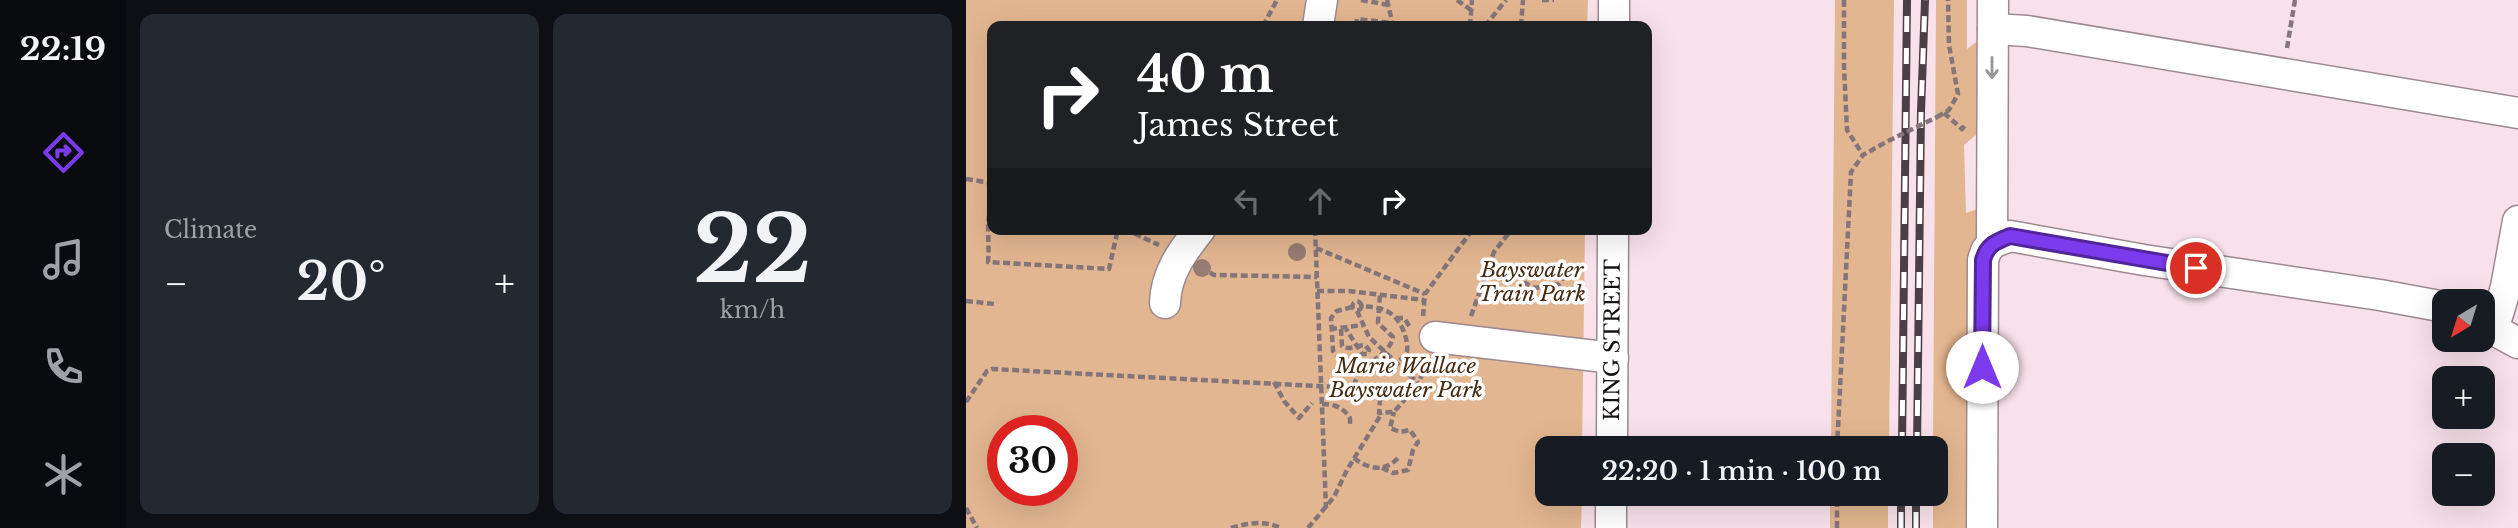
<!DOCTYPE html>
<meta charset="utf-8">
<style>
:root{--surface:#171b24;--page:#242831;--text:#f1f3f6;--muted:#9ea1a6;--accent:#7c3aed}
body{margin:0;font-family:"Libre Baskerville",serif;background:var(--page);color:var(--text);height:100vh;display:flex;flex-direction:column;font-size:26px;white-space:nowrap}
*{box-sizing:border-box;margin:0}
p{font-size:23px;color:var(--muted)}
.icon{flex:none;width:38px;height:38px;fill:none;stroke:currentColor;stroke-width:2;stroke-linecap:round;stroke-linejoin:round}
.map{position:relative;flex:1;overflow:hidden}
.side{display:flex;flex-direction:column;gap:14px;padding:14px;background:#0d0f14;width:840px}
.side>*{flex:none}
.guide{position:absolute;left:21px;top:21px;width:665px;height:214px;border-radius:14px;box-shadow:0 7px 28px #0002;background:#202124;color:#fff;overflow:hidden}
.needle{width:46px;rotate:218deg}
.fabs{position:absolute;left:1466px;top:289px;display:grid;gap:14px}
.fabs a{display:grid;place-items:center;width:63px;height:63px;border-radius:14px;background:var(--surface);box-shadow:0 7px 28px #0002;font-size:35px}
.speed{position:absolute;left:21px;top:415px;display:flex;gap:14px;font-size:35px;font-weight:700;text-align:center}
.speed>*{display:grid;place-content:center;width:91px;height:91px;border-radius:50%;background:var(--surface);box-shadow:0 7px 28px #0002;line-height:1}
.speed .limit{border:10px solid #d22;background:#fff;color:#111}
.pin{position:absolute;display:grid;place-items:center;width:60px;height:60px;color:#fff;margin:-30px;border:4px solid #fff;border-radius:50%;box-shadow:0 2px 7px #0007}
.me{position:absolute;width:77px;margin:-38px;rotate:0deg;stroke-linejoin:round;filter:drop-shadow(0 0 5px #0008)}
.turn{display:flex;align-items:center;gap:24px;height:147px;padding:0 35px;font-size:32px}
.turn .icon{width:91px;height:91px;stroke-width:2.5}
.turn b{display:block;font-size:49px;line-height:60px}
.lanes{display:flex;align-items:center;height:66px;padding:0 35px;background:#0003;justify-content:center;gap:35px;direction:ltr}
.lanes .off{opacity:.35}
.big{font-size:52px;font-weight:600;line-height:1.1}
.side .card{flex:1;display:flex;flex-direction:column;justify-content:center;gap:10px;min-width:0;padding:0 24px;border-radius:14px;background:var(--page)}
.side .dial{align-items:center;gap:0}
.dial b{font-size:91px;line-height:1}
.heat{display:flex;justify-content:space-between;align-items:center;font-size:38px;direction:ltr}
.side .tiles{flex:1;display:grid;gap:14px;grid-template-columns:repeat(2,1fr)}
.trip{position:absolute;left:569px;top:436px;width:413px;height:70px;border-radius:14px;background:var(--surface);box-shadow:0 7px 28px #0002;font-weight:600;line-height:70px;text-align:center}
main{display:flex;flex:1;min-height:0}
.tabs{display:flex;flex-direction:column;width:126px;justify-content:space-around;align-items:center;background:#090b0e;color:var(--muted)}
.tabs .icon{width:49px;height:49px}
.tabs .active{color:var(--accent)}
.tabs b{font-size:32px;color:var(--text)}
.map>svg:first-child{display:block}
</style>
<main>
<nav class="tabs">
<b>22:19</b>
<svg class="icon active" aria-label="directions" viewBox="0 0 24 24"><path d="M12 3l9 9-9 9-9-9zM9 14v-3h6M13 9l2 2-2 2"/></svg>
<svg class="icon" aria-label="music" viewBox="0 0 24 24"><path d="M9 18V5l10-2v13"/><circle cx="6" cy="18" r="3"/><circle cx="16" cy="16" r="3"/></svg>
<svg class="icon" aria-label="phone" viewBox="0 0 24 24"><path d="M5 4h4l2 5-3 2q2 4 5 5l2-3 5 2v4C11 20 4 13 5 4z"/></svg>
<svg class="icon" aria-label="climate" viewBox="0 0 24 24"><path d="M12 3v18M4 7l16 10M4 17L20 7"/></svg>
</nav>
<section class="side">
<div class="tiles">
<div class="card"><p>Climate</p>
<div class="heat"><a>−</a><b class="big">20°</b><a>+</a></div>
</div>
<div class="card dial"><b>22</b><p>km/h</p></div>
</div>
</section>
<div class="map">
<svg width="1552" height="528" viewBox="0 0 1552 528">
<rect width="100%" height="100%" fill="#f8e1ea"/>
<g fill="#e2b690" fill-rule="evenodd">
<path d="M0 0H622L621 26H26V229H619L616 448H581V494H616L615 528H0ZM37 430H96V490H37Z"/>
<polygon points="869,0 928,0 923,448 865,448"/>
<polygon points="970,0 1001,0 1001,49 1017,37 1017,129 998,145 1000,213 1014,208 1021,227 1004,248 1003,263 1002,528 967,528 967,494 970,494 970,448 967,448"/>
<rect x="864" y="494" width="58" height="34"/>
</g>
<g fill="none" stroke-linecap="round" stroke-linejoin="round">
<g stroke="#9e8991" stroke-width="33">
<g id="minor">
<polyline points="352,26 356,0"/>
<polyline points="648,26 648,0"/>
<polyline points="1027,29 1061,31 1552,113"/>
<polyline points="1026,243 1044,236 1178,260 1414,295 1479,307"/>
<path d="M199 303C200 273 216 252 234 229"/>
<polyline points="1517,324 1552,343"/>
<polyline points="1527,330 1540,287 1552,221"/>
<polyline points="469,337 647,358"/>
<path id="s1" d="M646 448 647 229"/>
<polyline points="645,528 645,494"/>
<polyline points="1016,528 1017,260 1020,251 1026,243 1027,0"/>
</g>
</g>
<g stroke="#84757b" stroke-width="4.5" stroke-dasharray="7 3.5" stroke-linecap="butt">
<polyline points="395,0 423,5"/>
<polyline points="421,0 426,21"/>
<polyline points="491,0 505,10"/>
<polyline points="576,0 588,0"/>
<polyline points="878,0 878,67 881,130 897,155"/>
<polyline points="297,26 311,0"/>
<polyline points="390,26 391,19 453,26"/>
<polyline points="504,26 506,0"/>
<polyline points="519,26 540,0"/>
<polyline points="555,26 557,0"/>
<polyline points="1321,48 1329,0"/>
<polyline points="978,113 996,129 1000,124"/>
<polyline points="971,117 983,110 992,94 983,45 982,0"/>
<polyline points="0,179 26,183"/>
<path d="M26 204C19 224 24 241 22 262L143 269 152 229"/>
<polyline points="159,229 193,245"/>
<polyline points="349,229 360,508"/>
<polyline points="350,248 459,294"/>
<polyline points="235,267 248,275 351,277"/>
<polyline points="524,269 549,268 555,272 559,283 569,288 593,284 602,271 621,269"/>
<polyline points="351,291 383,291 458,300"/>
<polyline points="0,301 29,304"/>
<circle cx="391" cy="306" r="4.5"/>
<path d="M386 307 371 311 365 318 367 351 374 360 395 363 416 373 427 369 441 352C443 338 433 314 418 310 411 307 403 307 395 306"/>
<polyline points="391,311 403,337 452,383"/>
<polyline points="457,316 459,294 507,229"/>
<polyline points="505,316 528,252 546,229"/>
<polyline points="430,318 438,318 444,327"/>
<polyline points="364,329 397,325"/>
<path d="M375 329 376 346C383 351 391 345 399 345L403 350 402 354H396L380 329"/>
<polyline points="308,382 318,401 333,418 346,403"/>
<path d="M388 386C393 361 423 358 427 337L412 323 414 294"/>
<polyline points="415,388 413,413 428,412 446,391 449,391 462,361"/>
<polyline points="0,402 21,371 26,369 446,391"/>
<path d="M356 404C368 404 377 407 384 418V427"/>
<polyline points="871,448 885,172 897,155 922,141"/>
<path d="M388 458C403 470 419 472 432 458"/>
<polyline points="416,468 427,473 442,470 447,450 452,442 444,430 434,432 424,428 428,412"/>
<polyline points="0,508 11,528"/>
<path d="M265 528C283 523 297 520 315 528"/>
<polyline points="342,528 368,497 381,470 416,413"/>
<polyline points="871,528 871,494"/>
</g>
<use href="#minor" stroke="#fff" stroke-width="30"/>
<g stroke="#4a3f44" stroke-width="8">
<g id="rail">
<polyline points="936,448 941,0"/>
<polyline points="951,448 955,112 959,0"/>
<polyline points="935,528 935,494"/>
<polyline points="950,528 950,494"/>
</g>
</g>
<use href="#rail" stroke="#fff" stroke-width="5" stroke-dasharray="16" stroke-linecap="butt"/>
<polyline stroke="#84757b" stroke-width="4.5" stroke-dasharray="7 3.5" stroke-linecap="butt" points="922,141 971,117"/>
</g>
<g fill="#967c72">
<circle cx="331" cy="252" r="9"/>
<circle cx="236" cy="268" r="9"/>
</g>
<defs><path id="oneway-shaft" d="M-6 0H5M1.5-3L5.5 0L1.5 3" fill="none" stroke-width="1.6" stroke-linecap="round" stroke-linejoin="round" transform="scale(1.75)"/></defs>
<use stroke="#979495" href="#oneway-shaft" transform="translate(1026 68) rotate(90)"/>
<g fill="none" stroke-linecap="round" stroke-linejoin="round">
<g stroke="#51269a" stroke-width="18">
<path id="route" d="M1016 367 1017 260C1021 245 1029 242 1044 236L1230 268"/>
</g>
<use href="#route" stroke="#7c3aed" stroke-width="12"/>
</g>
<g text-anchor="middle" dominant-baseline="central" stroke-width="7" stroke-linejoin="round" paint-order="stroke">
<g font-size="21" font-style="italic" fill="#452a10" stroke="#fff">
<text x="566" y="270">Bayswater<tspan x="566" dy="24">Train Park</tspan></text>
<text x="440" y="366">Marie Wallace<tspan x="440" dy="24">Bayswater Park</tspan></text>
</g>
<g font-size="21" fill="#181114" stroke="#fff">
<text stroke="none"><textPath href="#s1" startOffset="108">KING STREET</textPath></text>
</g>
</g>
</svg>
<div class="fabs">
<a><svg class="needle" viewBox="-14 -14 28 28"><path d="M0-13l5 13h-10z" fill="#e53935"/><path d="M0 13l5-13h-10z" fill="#9ea1a6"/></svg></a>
<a>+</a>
<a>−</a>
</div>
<div class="speed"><div class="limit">30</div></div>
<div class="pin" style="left:1230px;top:268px;background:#d93025"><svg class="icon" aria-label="arrive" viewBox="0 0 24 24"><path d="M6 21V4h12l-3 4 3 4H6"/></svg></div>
<svg class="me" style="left:1016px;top:367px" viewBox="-20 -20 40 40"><circle r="19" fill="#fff"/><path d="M0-13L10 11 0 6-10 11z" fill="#7c3aed"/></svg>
<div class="trip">22:20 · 1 min · 100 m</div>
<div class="guide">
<div class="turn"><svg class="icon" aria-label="right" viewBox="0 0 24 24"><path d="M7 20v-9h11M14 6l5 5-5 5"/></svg><div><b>40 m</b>James Street</div></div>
<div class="lanes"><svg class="icon off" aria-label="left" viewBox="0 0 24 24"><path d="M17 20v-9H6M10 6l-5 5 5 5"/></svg><svg class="icon off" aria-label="ahead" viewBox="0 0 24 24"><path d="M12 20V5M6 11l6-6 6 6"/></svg><svg class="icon" aria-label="right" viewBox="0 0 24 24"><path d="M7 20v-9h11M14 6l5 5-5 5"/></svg></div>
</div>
</div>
</main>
